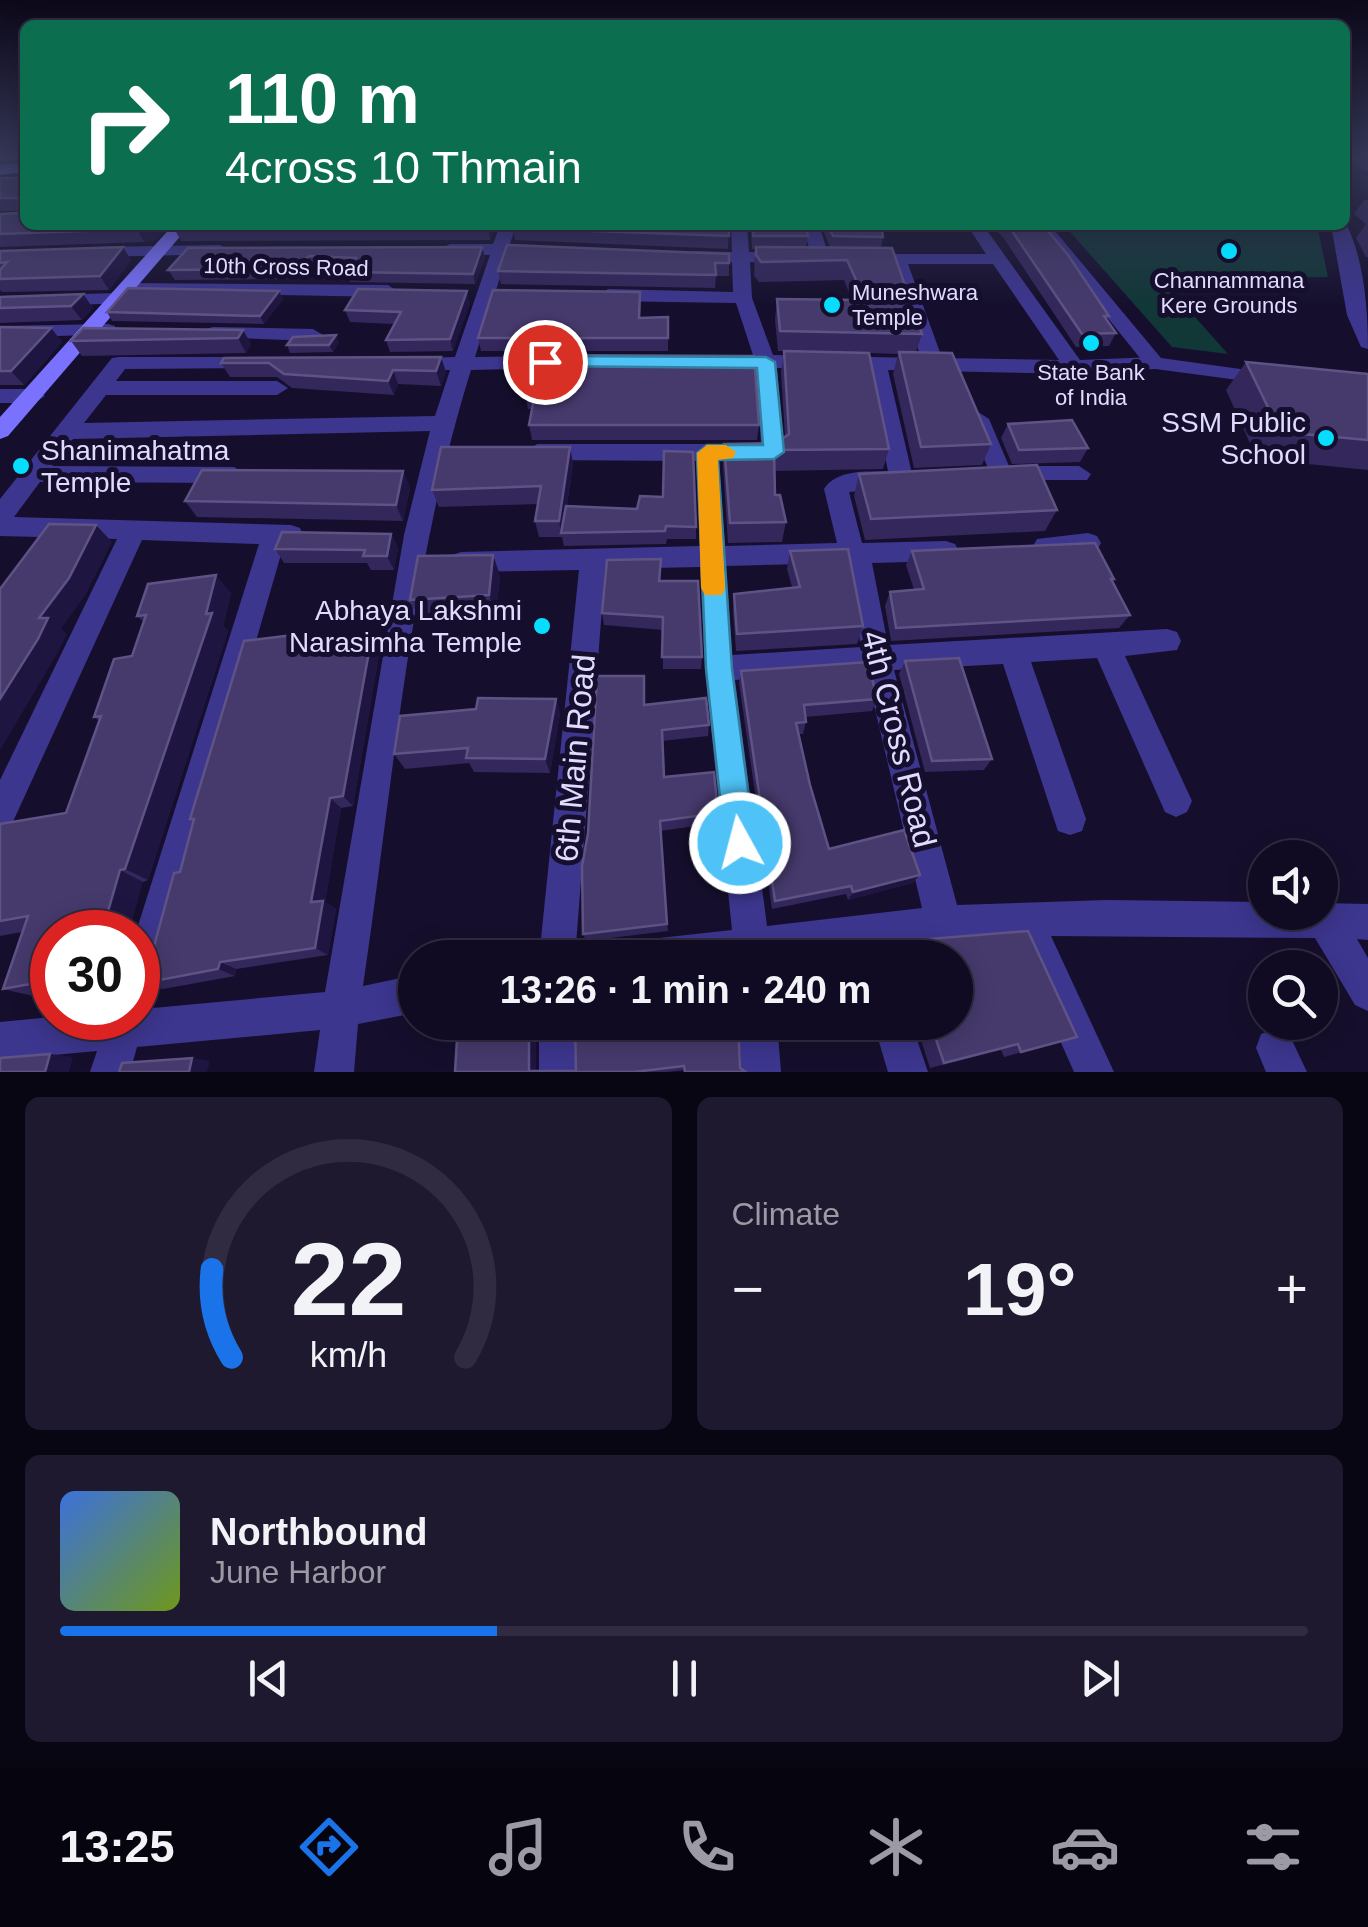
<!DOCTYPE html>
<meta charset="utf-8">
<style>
:root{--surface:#100b22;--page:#1e192f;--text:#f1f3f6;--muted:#9c9ba5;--line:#302b40;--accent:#1a73e8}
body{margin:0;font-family:Arial,sans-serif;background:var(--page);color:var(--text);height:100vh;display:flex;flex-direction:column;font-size:38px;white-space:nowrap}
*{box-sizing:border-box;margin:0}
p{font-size:32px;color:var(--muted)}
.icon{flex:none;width:55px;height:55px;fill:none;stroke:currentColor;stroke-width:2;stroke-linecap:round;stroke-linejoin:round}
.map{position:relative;height:1072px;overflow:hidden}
.sheet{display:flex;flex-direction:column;gap:25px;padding:25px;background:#090613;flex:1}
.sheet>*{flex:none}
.hud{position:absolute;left:20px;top:20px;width:1330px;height:210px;border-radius:15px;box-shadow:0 5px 25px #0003,0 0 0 2px var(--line);background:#0b6e4f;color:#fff;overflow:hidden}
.fabs{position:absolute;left:1248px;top:840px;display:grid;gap:20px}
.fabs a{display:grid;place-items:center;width:90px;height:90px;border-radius:50%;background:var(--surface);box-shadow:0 5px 25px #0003,0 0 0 2px var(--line);font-size:50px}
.speed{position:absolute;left:30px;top:910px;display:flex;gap:20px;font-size:50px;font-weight:700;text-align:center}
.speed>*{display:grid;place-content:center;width:130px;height:130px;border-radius:50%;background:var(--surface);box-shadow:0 5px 25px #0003,0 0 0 2px var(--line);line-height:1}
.speed .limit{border:15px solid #d22;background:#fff;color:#111}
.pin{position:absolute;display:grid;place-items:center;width:85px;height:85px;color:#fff;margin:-42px;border:5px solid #fff;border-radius:50%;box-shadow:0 2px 10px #0007}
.me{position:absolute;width:110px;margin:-55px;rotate:353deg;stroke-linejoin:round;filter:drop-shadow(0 0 8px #0008)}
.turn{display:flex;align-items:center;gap:35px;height:210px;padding:0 40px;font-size:45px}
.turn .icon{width:130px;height:130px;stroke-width:2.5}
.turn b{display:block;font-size:70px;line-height:85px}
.big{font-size:75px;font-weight:700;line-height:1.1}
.sheet .tile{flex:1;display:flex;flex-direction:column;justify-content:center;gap:15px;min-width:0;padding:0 35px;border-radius:15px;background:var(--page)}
.sheet .dial{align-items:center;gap:0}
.dial svg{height:260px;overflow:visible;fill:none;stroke:var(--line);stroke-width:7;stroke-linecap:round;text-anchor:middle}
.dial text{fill:var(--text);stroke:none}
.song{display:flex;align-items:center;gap:30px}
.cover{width:120px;height:120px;border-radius:15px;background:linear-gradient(135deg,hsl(220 70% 55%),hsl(80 70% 35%))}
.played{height:10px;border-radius:5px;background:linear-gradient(90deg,var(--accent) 35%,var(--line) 35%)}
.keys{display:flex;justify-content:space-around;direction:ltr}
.heat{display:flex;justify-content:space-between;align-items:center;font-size:55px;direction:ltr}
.sheet .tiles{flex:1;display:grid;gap:25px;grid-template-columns:1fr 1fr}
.tile:last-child{grid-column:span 2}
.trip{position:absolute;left:398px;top:940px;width:575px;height:100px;border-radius:50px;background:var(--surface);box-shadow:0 5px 25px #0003,0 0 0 2px var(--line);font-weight:700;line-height:100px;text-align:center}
.tabs{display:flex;height:160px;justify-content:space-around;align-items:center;background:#06040e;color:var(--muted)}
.tabs .icon{width:70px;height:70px}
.tabs .on{color:var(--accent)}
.tabs b{font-size:45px;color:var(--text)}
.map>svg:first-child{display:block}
</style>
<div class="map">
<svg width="1368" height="1072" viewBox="0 0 1368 1072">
<rect width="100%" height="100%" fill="#150f2d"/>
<polygon fill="#113737" points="1064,225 1317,225 1328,277 1162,280 1228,354 1172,347"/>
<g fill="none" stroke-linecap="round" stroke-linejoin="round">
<g fill="#3d368f" fill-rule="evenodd">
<polygon points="1347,158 1368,160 1368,171"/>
<path d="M1345 222C1364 257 1368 309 1368 349L1361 347 1347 315 1331 225H1345Z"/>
<path d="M500 225H516L510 244 540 245 549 250 540 255H507L475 357 560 356 570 362 560 368 471 370C410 565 393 783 363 986L415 975V1013L358 1024 354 1072H314L320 1030 137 1047 130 1072H90L97 1051 0 1060V1022L52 1017 138 1018V1003L142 1009 325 992 404 535 430 431 73 439 52 466 234 467 246 475 234 483 40 482 14 517 291 525 300 528 303 535 300 542 284 544 157 984 151 997 138 1003 136 932 259 544 142 540 11 826 0 831V780L117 539 0 536V499L112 358 119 357H255L262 358V368L125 369 116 381H277L288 388 277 395H106L84 423 435 416 450 370H410L400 364 410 358 455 357 490 255 450 254 441 249 450 244H493Z"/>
<path d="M731 225H747L749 252 785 253 794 258 785 263 750 262 752 298 773 355 921 358 890 264H865L856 259 865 254H986L967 225H983L1080 360 1155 357 1165 363 1155 369 1074 374 888 370 913 478 901 487 849 492 862 543 946 541 955 544 959 551 955 558 946 561 872 563 888 645 1167 629 1177 632 1181 641 1177 650 1125 656 1192 801 1187 812 1176 817 1165 812 1097 658 1031 662 1086 819 1082 831 1070 835 1058 831 1054 819 1003 664 894 670 957 905 1107 900 1264 902 1265 912H1320V903L1368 904V940L1357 939 1368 958V1011L1355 1005 1315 938 1051 936 1114 1072H1074L1014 937 911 944 797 958H623L628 945 641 940 732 930 705 669 700 567 605 569 575 958H539L579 570 461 572 452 569 448 562 452 555 461 552 700 546 696 461 537 460 526 452 537 444H761L756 368 720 367 710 361 720 355H753L736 303 608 301 599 295 608 289 733 292 732 262 695 261 686 256 695 251 732 252ZM908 264H993L1059 360 942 358ZM777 368 867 370 888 471C865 472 837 469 824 489L837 543 725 546 719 461 773 460 784 452ZM847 563 861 647 732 655 726 566ZM866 671 922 908 767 926 735 680Z"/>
<polygon points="803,225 819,225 830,259 827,263 812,259"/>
<polygon points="220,245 229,250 226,254 95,257 86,252 95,247"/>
<polygon points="128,283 388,285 397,291 388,297 122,292 119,288"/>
<polygon points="119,293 128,299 126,303 0,308 0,296"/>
<polygon points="108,324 115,326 115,334 0,338 0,326"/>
<polygon points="213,327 313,329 323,335 313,341 206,337 206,329"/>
<polygon points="0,389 34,389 45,396 34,403 0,403"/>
<polygon points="978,412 989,419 1009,466 1079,466 1091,474 1087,480 993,480 967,419"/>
<path d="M1088 533 1097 536 1101 543 1097 550C1080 556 1054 559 1037 553L1033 546 1037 539Z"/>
<polygon points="539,1022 577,1022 579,1072 539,1072"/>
<polygon points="739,1022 777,1022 781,1072 741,1072"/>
<polygon points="873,1022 911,1022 928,1072 888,1072"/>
<polygon points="1275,1029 1289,1034 1307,1072 1266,1072 1256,1048 1261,1034"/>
</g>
<polygon fill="#3d368f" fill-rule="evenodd" points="1033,225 1050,225 1161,358 1269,373 1279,380 1276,385 1148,368"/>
<g fill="#7a72ff" fill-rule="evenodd">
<polygon points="25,162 25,172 0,175 0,165"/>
<polygon points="173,225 190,225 8,436 0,439 0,417"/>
</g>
</g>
<g fill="#33275b">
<polygon points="0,158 25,158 169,225 155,240 144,242 0,247 0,214 19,213 19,211 0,211 0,178 19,178 19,160 0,161"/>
<polygon points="1364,200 1368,200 1368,257 1366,257 1356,238 1366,224 1354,214"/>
<polygon points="177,225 497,225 490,240 181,241 174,228"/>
<polygon points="729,225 728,249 515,240 513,228"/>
<polygon points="751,225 805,225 808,236 806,247 830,247 821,225 881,225 883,237 881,247 922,334 916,352 991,444 982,465 914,468 893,374 898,354 869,353 889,449 883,469 775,471 775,495 786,522 782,542 728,543 723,465 724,444 776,443 785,437 781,372 784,351 778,351 775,320 777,299 852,300 844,280 759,282 754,276 755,249 752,249"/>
<polygon points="990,225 1043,225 1109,316 1107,320 1116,333 1109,346 1076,347 1003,237"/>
<polygon points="123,247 131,260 109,290 2,292 0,290 0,251"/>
<polygon points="482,247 485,258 475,284 350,282 346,272 349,268 313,266 301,279 175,280 168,270 188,248"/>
<polygon points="729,254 729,276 716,276 715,288 501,284 498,271"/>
<polygon points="279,291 283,299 264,324 112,321 107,312"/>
<polygon points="83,294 93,308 82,320 0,323 0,297"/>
<polygon points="470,303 453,351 390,352 386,340 394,324 350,322 345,310"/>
<polygon points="641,305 640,318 668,317 668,351 481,351 478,338"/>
<polygon points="0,327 51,328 62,342 24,385 0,385"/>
<polygon points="243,330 251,344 246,353 82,356 71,341"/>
<polygon points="339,342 333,352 290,353 287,345"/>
<polygon points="531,355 759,425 757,440 532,440 529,425 532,409 528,409 525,393"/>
<polygon points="224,358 446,372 441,386 398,384 394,395 292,388 277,377 230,377 221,363"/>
<polygon points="1246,362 1368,374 1368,470 1257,459 1226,390"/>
<polygon points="1008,424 1088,448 1080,462 1012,464 1001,438"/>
<polygon points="570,447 573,464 567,506 696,527 696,539 667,539 666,544 564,546 562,537 539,537 535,521 538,504 439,507 432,490"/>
<polygon points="403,471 410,488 403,521 197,517 185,501"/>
<polygon points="859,474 1057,510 1045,531 865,540 854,496"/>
<polygon points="391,534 398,548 394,570 371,570 367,563 284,563 275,549"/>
<polygon points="790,551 863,626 857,644 736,651 733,612 734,594 792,587 787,569"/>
<polygon points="912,551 1114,579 1112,581 1130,615 1119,628 891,641 885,606 890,592 914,590 906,565"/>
<polygon points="661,559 661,581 702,657 701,669 663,669 663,630 604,625 602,613"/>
<polygon points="500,575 496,615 420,620 410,600"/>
<polygon points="231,593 223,626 228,631 148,880 143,882 52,932 52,993 33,996 3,989 22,932 0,936 0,824 66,813 99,721 94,717 132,656 144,622 137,616"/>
<polygon points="310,633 316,642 380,649 353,806 341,808 325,902 336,909 328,955 236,969 235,976 163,989 144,983 180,872 194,821 190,819"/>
<polygon points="905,661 992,759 984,770 925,772 899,674"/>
<polygon points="741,671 877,699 872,711 805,717 806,722 803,734 798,734 810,785 829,849 920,875 912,883 848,900 846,894 772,909 739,683"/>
<polygon points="645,688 645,704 709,725 708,736 662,741 664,777 718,813 717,823 660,831 668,931 586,941 583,934"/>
<polygon points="556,699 560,714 550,773 474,772 469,763 405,769 394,754 476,709"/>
<polygon points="1028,931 1077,1037 1004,1057 1001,1050 930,1068 915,1022 955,1022 955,958 884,958 882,951 892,942"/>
<polygon points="536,1022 536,1071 576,1071 668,1029 706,1022 684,1070 668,1072 455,1072"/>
</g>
<g fill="#1f1541">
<polygon points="149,225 169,225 155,240 144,242 137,229"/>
<polygon points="489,225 497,225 490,240 488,227"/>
<polygon points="123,247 131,260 109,290 100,276"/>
<polygon points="482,247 485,258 475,284 473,274"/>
<polygon points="309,256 313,266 301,279 296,269"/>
<polygon points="279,291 283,299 264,324 260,316"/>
<polygon points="467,291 470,303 453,351 450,339"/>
<polygon points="83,294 93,308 82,320 71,306"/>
<polygon points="51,328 62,342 24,385 11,371"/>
<polygon points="243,330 251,344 246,353 238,338"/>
<polygon points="336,335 339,342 333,352 329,345"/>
<polygon points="441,357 446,372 441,386 436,371"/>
<polygon points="393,370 398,384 394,395 388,381"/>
<polygon points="570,447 573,464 563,533 561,533 559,521"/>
<polygon points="403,471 410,488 403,521 396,505"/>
<polygon points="96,525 112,542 86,594 61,629 67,634 57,654 0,750 0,699 39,618"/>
<polygon points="391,534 398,548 394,570 387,556"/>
<polygon points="493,555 500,575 496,615 489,595"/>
<polygon points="216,575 231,593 223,626 228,631 148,880 125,869 206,614"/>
<polygon points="372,635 380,649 353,806 343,796"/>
<polygon points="556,699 560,714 550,773 545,759"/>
<polygon points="330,798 341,808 325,902 336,909 328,955 315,948 311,902"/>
<polygon points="120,870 143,882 129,932 102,932"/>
<polygon points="920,875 912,883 848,900 853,892"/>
<polygon points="220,962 236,969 235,976 218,969"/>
<polygon points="529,1022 536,1022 536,1072 529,1071"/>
<polygon points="50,1054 73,1057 69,1072 45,1072"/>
<polygon points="192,1058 210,1061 207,1072 189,1072"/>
</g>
<g fill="#463a6d" stroke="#5e5384" stroke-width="2.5">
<polygon points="19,158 25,158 25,225 149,225 147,227 137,229 0,234 0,214 19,213 19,198 0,198 0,178 19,178"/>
<polygon points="177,225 489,225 488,227 174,228"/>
<polygon points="514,225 729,225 729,236 513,228"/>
<polygon points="753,225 805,225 808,236 753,236"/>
<polygon points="828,225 881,225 883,237 833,236"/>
<polygon points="1008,225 1043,225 1068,255 1109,316 1104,316 1116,333 1082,334"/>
<polygon points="507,245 729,254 729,263 715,263 716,275 498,271"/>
<polygon points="123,247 100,276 0,279 0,270 7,262 0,263 0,251"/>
<polygon points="482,247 473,274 346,272 356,258 309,256 296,269 168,270 188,248"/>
<polygon points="756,247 892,248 922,334 780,331 777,299 865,300 847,260 761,262 756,255"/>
<polygon points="128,288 279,291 260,316 107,312"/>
<polygon points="358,289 467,291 450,339 386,340 401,312 345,310"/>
<polygon points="493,290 640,292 639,318 668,317 668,338 478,338"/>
<polygon points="83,294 71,306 0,308 0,297"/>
<polygon points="0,327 51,328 11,371 0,371"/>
<polygon points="83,328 243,330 238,338 71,341"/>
<polygon points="336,335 329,345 287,345 293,337"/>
<polygon points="784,351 869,353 889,449 774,450 775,495 780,495 786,522 730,523 724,444 776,443 789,434"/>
<polygon points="899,352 952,353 991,444 921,447"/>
<polygon points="531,355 754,356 759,425 529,425 535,393 525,393"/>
<polygon points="441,357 436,371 393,370 388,381 284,374 269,363 221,363 224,358"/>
<polygon points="1246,362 1368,374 1368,440 1280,432"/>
<polygon points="1072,420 1088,448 1019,450 1008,424"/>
<polygon points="441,447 570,447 559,521 535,521 541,486 432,490"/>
<polygon points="664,451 693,452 696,527 666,526 665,531 561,533 566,506 637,509 640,496 663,497"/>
<polygon points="1037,465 1057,510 871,519 859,474"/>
<polygon points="202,470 403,471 396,505 185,501"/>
<polygon points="49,524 96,525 69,578 39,618 48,618 38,639 0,699 0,589"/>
<polygon points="282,532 391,534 387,556 363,556 365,550 275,549"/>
<polygon points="1095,543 1114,579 1111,579 1130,615 896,628 890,592 924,589 912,551"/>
<polygon points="848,549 863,626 737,634 734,594 800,587 790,551"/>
<polygon points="493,555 489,595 410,600 418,556"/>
<polygon points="661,559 659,581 698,581 702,657 662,657 663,617 602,613 607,560"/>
<polygon points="216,575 206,614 212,613 125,869 120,870 102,932 52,932 52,980 3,989 28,916 0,921 0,824 66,813 101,716 94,717 114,659 132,656 146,615 137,616 148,584"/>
<polygon points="310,633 308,643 372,635 343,796 330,798 311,902 323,901 315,948 220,962 218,969 144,983 174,873 180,872 194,819 190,819 244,641"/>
<polygon points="959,658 992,759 932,761 905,661"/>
<polygon points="868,662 877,699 804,705 806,722 796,723 810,785 829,849 904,830 920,875 853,892 851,886 775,901 741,671"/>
<polygon points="597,676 644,676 644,705 706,698 709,725 662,730 664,777 714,772 718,813 660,821 667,924 583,934 582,866 588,833"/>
<polygon points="478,698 556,699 545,759 466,758 468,748 394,754 400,716 476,709"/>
<polygon points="1028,931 1077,1037 1021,1052 1018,1044 944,1063 930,1022 955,1022 955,958 898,958 892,942"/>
<polygon points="458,1022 529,1022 529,1071 576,1071 575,1022 667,1022 668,1029 706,1022 738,1022 740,1068 746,1072 685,1072 684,1066 634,1072 455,1072"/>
<polygon points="50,1054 45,1072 0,1072 0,1058"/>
<polygon points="192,1058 189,1072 119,1072 122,1063"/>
</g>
<linearGradient id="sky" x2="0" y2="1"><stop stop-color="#0c0819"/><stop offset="0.51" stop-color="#353757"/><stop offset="1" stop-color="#353757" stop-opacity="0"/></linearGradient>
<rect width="1368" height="308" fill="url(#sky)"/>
<polygon fill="#4fc3f7" stroke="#337fa1" stroke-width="2.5" points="545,356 766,357 775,362 784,452 774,459 718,460 732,669 755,843 750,854 740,858 729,854 725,843 706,669 697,453 707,445 763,445 757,368 538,366 536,362"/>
<polygon fill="#f59e0b" points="707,445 726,445 736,452 733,458 718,460 725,588 722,595 705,595 701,588 697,453"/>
<g fill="#07deff" stroke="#150f2d" stroke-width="4">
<circle cx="1229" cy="251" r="10"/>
<circle cx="832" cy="305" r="10"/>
<circle cx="1091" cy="343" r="10"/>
<circle cx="1326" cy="438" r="10"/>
<circle cx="21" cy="466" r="10"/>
<circle cx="542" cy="626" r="10"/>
</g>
<g text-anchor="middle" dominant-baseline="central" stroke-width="10" stroke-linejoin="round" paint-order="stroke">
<g font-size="22" fill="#e0dbff" stroke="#150f2d">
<text transform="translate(286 267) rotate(1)">10th Cross Road</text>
</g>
<g font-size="22" fill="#e0dbff" stroke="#150f2d">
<text x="1229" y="280">Channammana<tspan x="1229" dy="25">Kere Grounds</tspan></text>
<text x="852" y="292" text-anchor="start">Muneshwara<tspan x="852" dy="25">Temple</tspan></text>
<text x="1091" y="372">State Bank<tspan x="1091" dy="25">of India</tspan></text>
</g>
<g font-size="28" fill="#e0dbff" stroke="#150f2d" text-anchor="end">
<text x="1306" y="422">SSM Public<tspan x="1306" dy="32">School</tspan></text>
<text x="41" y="450" text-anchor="start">Shanimahatma<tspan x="41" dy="32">Temple</tspan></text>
<text x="522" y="610">Abhaya Lakshmi<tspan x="522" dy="32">Narasimha Temple</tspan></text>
</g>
<g font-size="32" fill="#e0dbff" stroke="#150f2d">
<text transform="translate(899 739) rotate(76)">4th Cross Road</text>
<text transform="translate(575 758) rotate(-85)">6th Main Road</text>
</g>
</g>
</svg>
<div class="fabs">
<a><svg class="icon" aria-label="sound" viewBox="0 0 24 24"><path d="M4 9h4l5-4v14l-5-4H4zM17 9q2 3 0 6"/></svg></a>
<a><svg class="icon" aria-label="search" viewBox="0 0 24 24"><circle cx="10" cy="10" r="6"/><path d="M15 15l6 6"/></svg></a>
</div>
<div class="speed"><div class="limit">30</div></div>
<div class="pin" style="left:545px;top:362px;background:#d93025"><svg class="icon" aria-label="arrive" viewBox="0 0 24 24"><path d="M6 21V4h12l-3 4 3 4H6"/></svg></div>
<svg class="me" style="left:740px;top:843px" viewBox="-20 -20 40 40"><circle r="17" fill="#4fc3f7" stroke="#fff" stroke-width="3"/><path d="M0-11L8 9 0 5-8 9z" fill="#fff"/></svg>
<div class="trip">13:26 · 1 min · 240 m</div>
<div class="hud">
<div class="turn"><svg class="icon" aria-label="right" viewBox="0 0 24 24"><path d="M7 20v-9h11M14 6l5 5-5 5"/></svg><div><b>110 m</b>4cross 10 Thmain</div></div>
</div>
</div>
<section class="sheet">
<div class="tiles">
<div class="tile dial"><svg viewBox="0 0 100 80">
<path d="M14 69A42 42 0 1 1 86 69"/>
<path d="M14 69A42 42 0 0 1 8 42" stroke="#1a73e8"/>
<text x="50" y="56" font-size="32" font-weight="700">22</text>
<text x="50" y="72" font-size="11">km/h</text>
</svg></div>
<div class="tile"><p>Climate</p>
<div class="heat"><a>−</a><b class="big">19°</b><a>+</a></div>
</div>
<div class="tile">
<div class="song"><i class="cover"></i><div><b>Northbound</b><p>June Harbor</p></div></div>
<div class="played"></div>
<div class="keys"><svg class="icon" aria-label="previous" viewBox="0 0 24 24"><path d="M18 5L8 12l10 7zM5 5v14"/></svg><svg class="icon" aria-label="pause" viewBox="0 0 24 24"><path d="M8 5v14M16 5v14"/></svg><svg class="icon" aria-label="next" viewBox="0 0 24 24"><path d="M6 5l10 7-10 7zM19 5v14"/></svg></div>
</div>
</div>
</section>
<nav class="tabs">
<b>13:25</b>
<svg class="icon on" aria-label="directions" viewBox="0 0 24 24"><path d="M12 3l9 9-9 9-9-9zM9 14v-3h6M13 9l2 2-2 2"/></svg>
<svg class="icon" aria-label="music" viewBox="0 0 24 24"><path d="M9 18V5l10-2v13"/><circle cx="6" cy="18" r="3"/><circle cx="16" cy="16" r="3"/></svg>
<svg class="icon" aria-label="phone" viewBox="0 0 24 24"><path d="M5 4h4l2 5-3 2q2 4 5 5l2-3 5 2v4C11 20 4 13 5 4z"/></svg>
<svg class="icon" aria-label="climate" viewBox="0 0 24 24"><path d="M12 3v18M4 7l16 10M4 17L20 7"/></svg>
<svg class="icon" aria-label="car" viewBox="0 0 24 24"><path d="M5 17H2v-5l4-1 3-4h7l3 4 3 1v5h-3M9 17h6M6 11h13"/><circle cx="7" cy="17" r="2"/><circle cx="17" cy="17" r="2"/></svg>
<svg class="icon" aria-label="filters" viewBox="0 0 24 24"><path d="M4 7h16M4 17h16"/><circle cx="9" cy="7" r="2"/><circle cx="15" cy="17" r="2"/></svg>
</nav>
